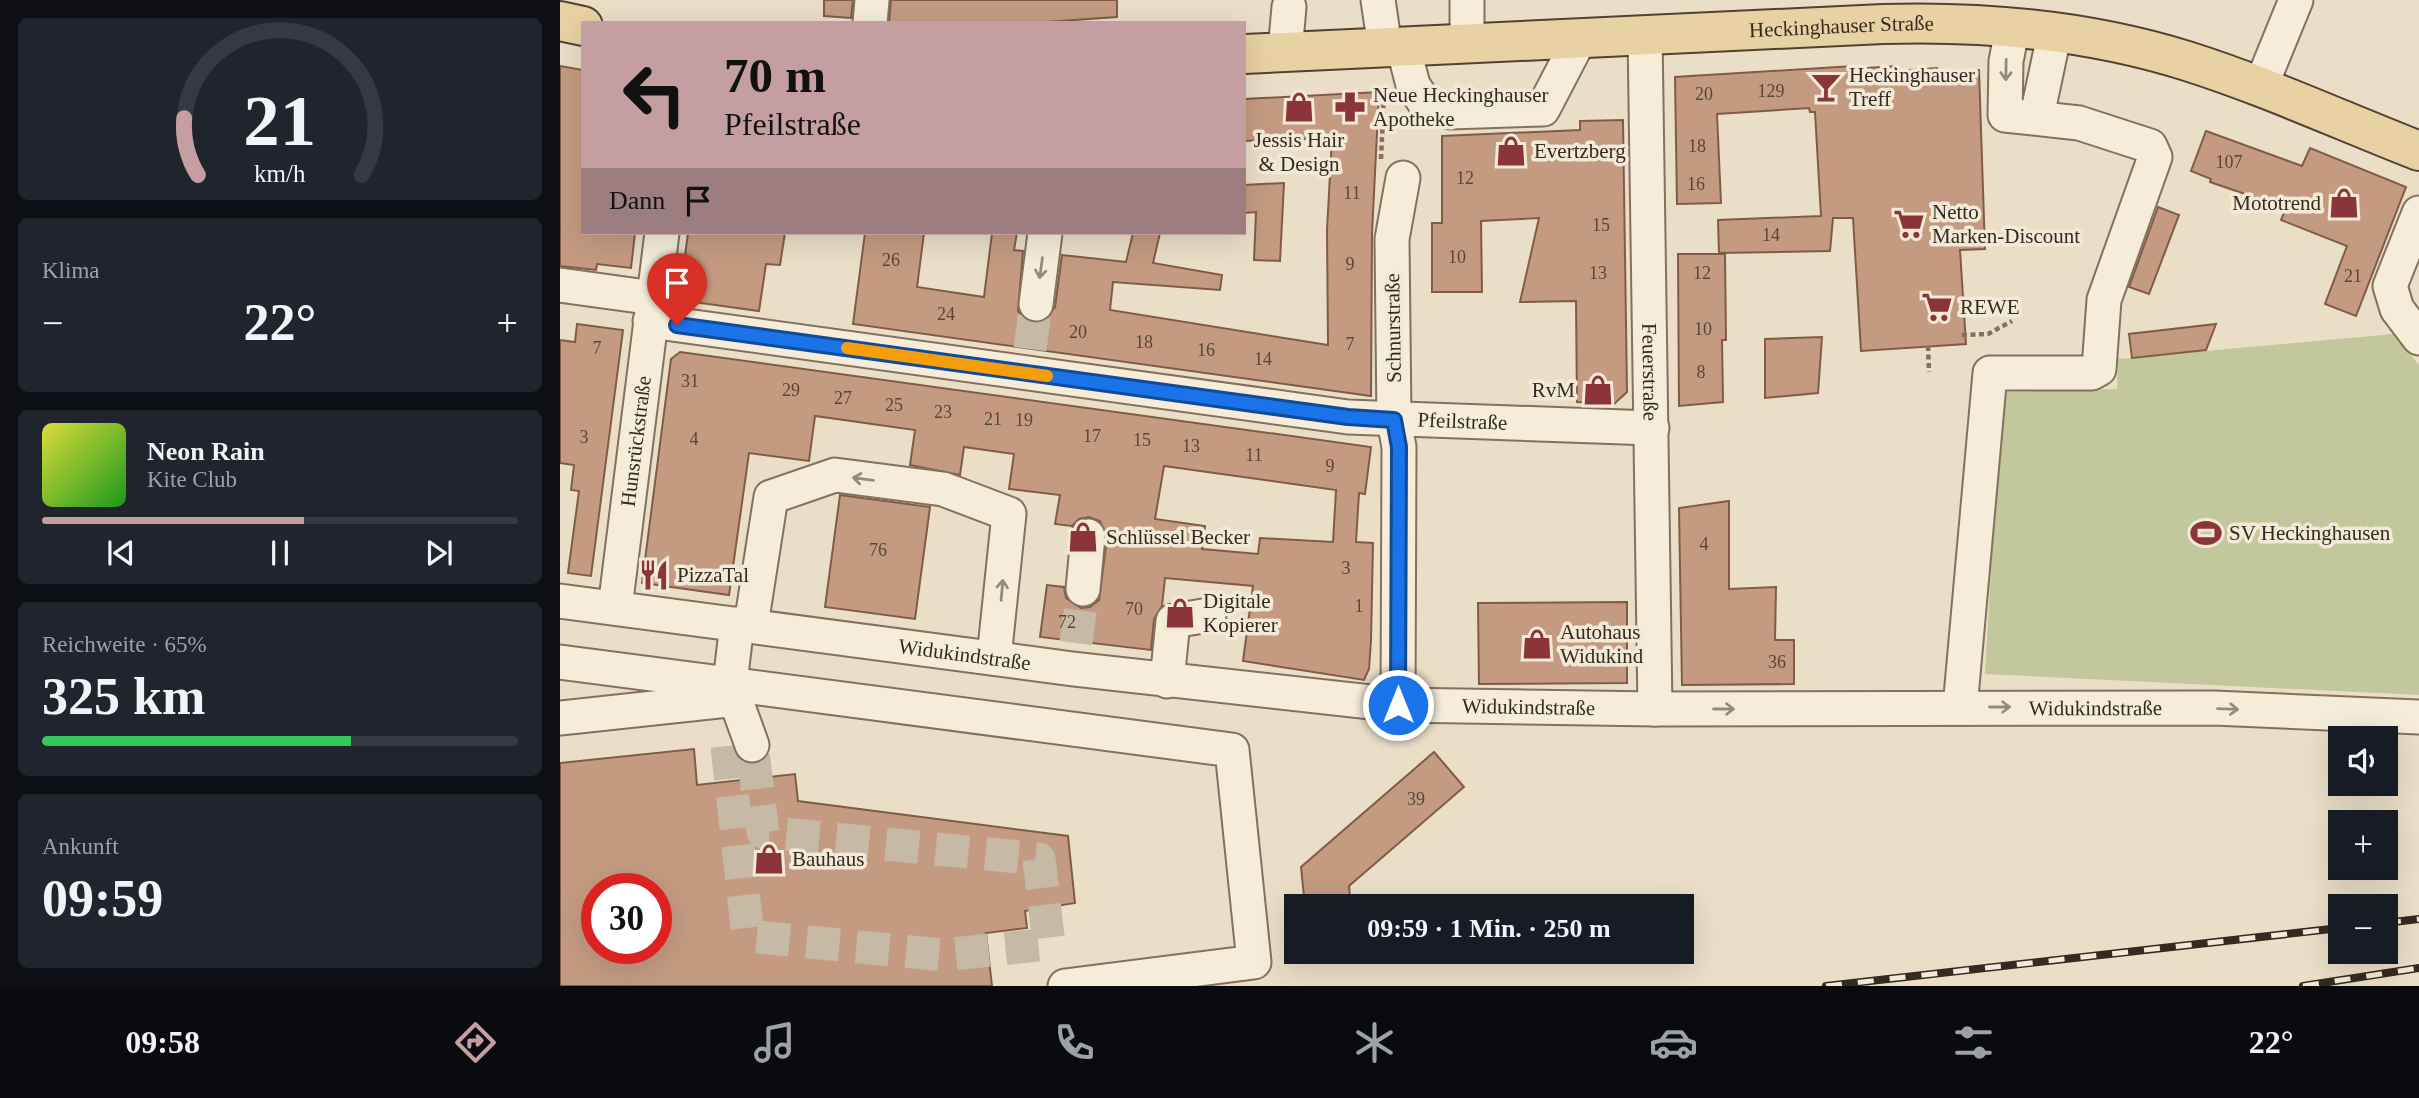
<!DOCTYPE html>
<html lang="de">
<meta charset="utf-8">
<style>
:root{--surface:#171b24;--page:#20242c;--text:#f1f3f6;--muted:#9ea1a6;--line:#363941;--accent:#c49ea0}
body{margin:0;font-family:Georgia,serif;background:var(--page);color:var(--text);height:100vh;display:flex;flex-direction:column;font-size:26px;white-space:nowrap}
*{box-sizing:border-box;margin:0}
p{font-size:23px;color:var(--muted)}
.icon{flex:none;width:38px;height:38px;fill:none;stroke:currentColor;stroke-width:2;stroke-linecap:round;stroke-linejoin:round}
.map{position:relative;flex:1;overflow:hidden}
.sheet{display:flex;flex-direction:column;gap:18px;padding:18px;background:#0d0f14;width:560px}
.sheet>*{flex:none}
.hud{position:absolute;left:21px;top:21px;width:665px;height:214px;border-radius:0px;box-shadow:0 7px 28px #0002;background:#c49ea0;color:#111;overflow:hidden}
.controls{position:absolute;left:1768px;top:726px;display:grid;gap:14px}
.controls a{display:grid;place-items:center;width:70px;height:70px;border-radius:0px;background:var(--surface);box-shadow:0 7px 28px #0002;font-size:35px}
.speed{position:absolute;left:21px;top:873px;display:flex;gap:14px;font-size:35px;font-weight:700;text-align:center}
.speed>*{display:grid;place-content:center;width:91px;height:91px;border-radius:50%;background:var(--surface);box-shadow:0 7px 28px #0002;line-height:1}
.speed .limit{border:10px solid #d22;background:#fff;color:#111}
.pin{position:absolute;display:grid;place-items:center;width:60px;height:60px;color:#fff;margin:-72px -30px;border-radius:50% 50% 50% 0;rotate:-45deg;box-shadow:0 0 7px #0007}
.pin .icon{rotate:45deg}
.me{position:absolute;width:77px;margin:-38px;rotate:0deg;stroke-linejoin:round;filter:drop-shadow(0 0 5px #0008)}
.turn{display:flex;align-items:center;gap:24px;height:147px;padding:0 28px;font-size:32px}
.turn .icon{width:91px;height:91px;stroke-width:2.5}
.turn b{display:block;font-size:49px;line-height:60px}
.then{display:flex;align-items:center;height:66px;padding:0 28px;background:#0003;gap:14px;font-size:26px}
.big{font-size:52px;font-weight:700;line-height:1.1}
.sheet .card{flex:1;display:flex;flex-direction:column;justify-content:center;gap:10px;min-width:0;padding:0 24px;border-radius:10px;background:var(--page)}
.sheet .dial{align-items:center;gap:0}
.dial svg{height:182px;overflow:visible;fill:none;stroke:var(--line);stroke-width:7;stroke-linecap:round;text-anchor:middle}
.dial text{fill:var(--text);stroke:none}
.song{display:flex;align-items:center;gap:21px}
.cover{width:84px;height:84px;border-radius:10px;background:linear-gradient(135deg,hsl(60 70% 55%),hsl(120 70% 35%))}
.played{height:7px;border-radius:4px;background:linear-gradient(90deg,var(--accent) 55%,var(--line) 55%)}
.keys{display:flex;justify-content:space-around;direction:ltr}
.heat{display:flex;justify-content:space-between;align-items:center;font-size:38px;direction:ltr}
.charge{height:10px;border-radius:5px;background:linear-gradient(90deg,#34c759 65%,var(--line) 0)}
.trip{position:absolute;left:724px;top:894px;width:410px;height:70px;border-radius:0px;background:var(--surface);box-shadow:0 7px 28px #0002;font-weight:700;line-height:70px;text-align:center}
.menu{display:flex;height:112px;justify-content:space-around;align-items:center;background:#090b0e;color:var(--muted)}
.menu .icon{width:49px;height:49px}
.menu .active{color:var(--accent)}
.menu b{font-size:32px;color:var(--text)}
main{display:flex;flex:1;min-height:0}
.map>svg:first-child{display:block}
</style>
<main>
<section class="sheet">
<div class="card dial"><svg viewBox="0 0 100 80">
<path d="M14 69A42 42 0 1 1 86 69"/>
<path d="M14 69A42 42 0 0 1 8 44" stroke="#c49ea0"/>
<text x="50" y="56" font-size="32" font-weight="700">21</text>
<text x="50" y="72" font-size="11">km/h</text>
</svg></div>
<div class="card"><p>Klima</p>
<div class="heat"><a>−</a><b class="big">22°</b><a>+</a></div>
</div>
<div class="card">
<div class="song"><i class="cover"></i><div><b>Neon Rain</b><p>Kite Club</p></div></div>
<div class="played"></div>
<div class="keys"><svg class="icon" aria-label="previous" viewBox="0 0 24 24"><path d="M18 5L8 12l10 7zM5 5v14"/></svg><svg class="icon" aria-label="pause" viewBox="0 0 24 24"><path d="M8 5v14M16 5v14"/></svg><svg class="icon" aria-label="next" viewBox="0 0 24 24"><path d="M6 5l10 7-10 7zM19 5v14"/></svg></div>
</div>
<div class="card"><p>Reichweite · 65%</p><b class="big">325 km</b><div class="charge"></div></div>
<div class="card"><p>Ankunft</p><b class="big">09:59</b></div>
</section>
<div class="map">
<svg width="1859" height="986" viewBox="0 0 1859 986">
<rect width="100%" height="100%" fill="#eadec7"/>
<polygon fill="#c3c79c" points="1834,334 1859,365 1859,695 1425,674 1441,392 1557,389 1558,359"/>
<g fill="#c49b81" stroke="#805c47" stroke-width="2" fill-rule="evenodd">
<polygon points="264,0 293,0 291,18 264,16"/>
<polygon points="331,0 557,0 557,17 472,23 329,22"/>
<polygon points="0,66 23,70 23,233 75,233 71,268 37,264 36,270 0,266"/>
<polygon points="1293,66 1293,69 1335,66 1335,71 1377,68 1378,73 1419,70 1425,249 1400,250 1406,344 1301,351 1293,218 1273,218 1270,251 1159,253 1158,220 1261,216 1255,112 1250,112 1249,108 1157,114 1161,203 1117,204 1115,77"/>
<polygon points="819,92 812,233 811,396 293,324 305,233 364,233 357,287 424,297 432,233 457,233 454,250 463,251 458,311 464,319 474,323 484,321 495,307 502,255 566,262 573,233 600,233 593,263 662,275 660,290 553,282 550,310 768,345 767,230 772,138 684,141 684,99"/>
<polygon points="1063,120 1067,392 1054,404 1017,402 1016,301 960,302 979,218 921,221 922,292 872,292 872,223 882,223 882,136 1020,130 1020,121"/>
<polygon points="1646,131 1742,166 1750,148 1846,187 1796,316 1765,304 1787,246 1721,220 1726,208 1650,182 1651,179 1631,171"/>
<polygon points="724,183 720,261 694,260 696,212 684,213 684,185"/>
<polygon points="1598,207 1619,215 1589,294 1569,287"/>
<polygon points="128,233 225,233 220,265 206,264 199,311 119,300"/>
<polygon points="1118,254 1165,254 1166,340 1162,340 1163,402 1119,406"/>
<polygon points="17,324 63,330 31,576 8,573 19,491 11,490 14,465 0,463 0,340 15,342"/>
<polygon points="1656,324 1646,350 1572,358 1569,334"/>
<polygon points="1262,337 1258,393 1205,398 1205,339"/>
<path d="M120 352 811 447 805 494 799 493 796 542 813 543 811 640 809 669 804 680 683 661 693 586 605 578 602 606 594 619 591 650 480 637 487 585 504 587 506 598 521 608 530 607 539 600 547 538 540 521 529 517 519 519 512 526 495 524 500 495 449 489 454 454 404 447 400 475 350 465 355 430 255 416 249 461 189 453 169 595 82 583 111 359ZM604 466 776 490 773 542 700 538 698 554 642 549 645 526 595 519Z"/>
<polygon points="280,495 370,507 355,619 265,607"/>
<polygon points="1169,501 1169,589 1216,587 1215,640 1234,640 1234,684 1122,685 1119,508"/>
<polygon points="1067,602 1067,683 919,684 918,603"/>
<path d="M134 749 137 785 235 774 238 801 508 836 515 903 465 911 467 928 426 933 432 986H0V763ZM37 889H96V948H37Z"/>
<polygon points="874,752 904,787 789,886 791,906 745,906 741,867"/>
</g>
<g fill="none" stroke-linecap="round" stroke-linejoin="round">
<g stroke="#c6baa6" stroke-width="33" stroke-dasharray="33 17" stroke-linecap="butt">
<polyline points="470,349 476,304"/>
<polyline points="516,643 523,589"/>
<polyline points="167,746 188,936 383,955 489,944 479,859 203,832 192,745"/>
</g>
<g stroke="#83715e" stroke-width="37">
<g id="minor">
<polyline points="818,0 825,47"/>
<polyline points="907,0 907,43"/>
<polyline points="310,23 312,0"/>
<path id="s1" d="M1085 34 1095 709"/>
<polyline points="843,46 853,85 866,105 890,112 983,109 1020,38"/>
<polyline points="725,52 729,7"/>
<polyline points="1700,88 1736,0"/>
<polyline points="1477,116 1495,31"/>
<polyline points="1859,213 1830,286 1837,309 1859,338"/>
<polyline points="0,285 94,298"/>
<polyline points="476,304 485,233"/>
<path id="s2" d="M90 321 788 417 1092 428"/>
<polyline points="523,589 528,536"/>
<path id="s3" d="M0 601 513 669 838 705 1095 709 1654 708 1859 717"/>
<path id="s4" d="M55 608 102 233"/>
<polyline points="191,625 211,497 275,475 383,489 449,514 434,658"/>
<polyline points="0,662 672,750 694,962 505,986"/>
<polyline points="607,681 613,621 649,615"/>
<polyline points="170,684 192,745"/>
<polyline points="838,705 839,447 834,420 832,239 843,178"/>
<polyline points="1400,708 1430,373 1532,373 1539,369 1544,300 1595,157 1590,146 1519,123 1445,115 1446,61 1453,26"/>
<polyline points="0,718 168,700 177,624"/>
</g>
</g>
<g stroke="#524032" stroke-width="42">
<g id="major">
<polyline points="0,21 23,26"/>
<path id="s5" d="M684 54 1323 24C1426 21 1528 30 1627 61 1706 86 1782 121 1859 151"/>
</g>
</g>
<g stroke="#83715e" stroke-width="4.5" stroke-dasharray="5 3.5" stroke-linecap="butt">
<polyline points="821,159 824,95"/>
<polyline points="1402,335 1428,334 1452,321"/>
<polyline points="1368,346 1369,372"/>
</g>
<use href="#minor" stroke="#f5ecda" stroke-width="33"/>
<use href="#major" stroke="#e8d1a3" stroke-width="38"/>
<g stroke="#352a20" stroke-width="8">
<g id="rail">
<polyline points="1825,923 1859,919"/>
<polyline points="1266,986 1780,928"/>
<polyline points="1743,986 1859,968"/>
</g>
</g>
<use href="#rail" stroke="#f2e9d6" stroke-width="5" stroke-dasharray="16" stroke-linecap="butt"/>
</g>
<defs><path id="oneway-shaft" d="M-6 0H5M1.5-3L5.5 0L1.5 3" fill="none" stroke-width="1.6" stroke-linecap="round" stroke-linejoin="round" transform="scale(1.75)"/></defs>
<g stroke="#958b7d">
<use href="#oneway-shaft" transform="translate(1446 70) rotate(91)"/>
<use href="#oneway-shaft" transform="translate(481 268) rotate(98)"/>
<use href="#oneway-shaft" transform="translate(303 479) rotate(-173)"/>
<use href="#oneway-shaft" transform="translate(442 590) rotate(-85)"/>
<use href="#oneway-shaft" transform="translate(1440 707)"/>
<use href="#oneway-shaft" transform="translate(1164 709)"/>
<use href="#oneway-shaft" transform="translate(1668 709) rotate(2)"/>
</g>
<g fill="none" stroke-linecap="round" stroke-linejoin="round">
<g stroke="#114b97" stroke-width="18">
<polyline id="route" points="117,325 788,417 834,420 839,447 838,705"/>
</g>
<use href="#route" stroke="#1a73e8" stroke-width="12"/>
<polyline stroke="#f59e0b" stroke-width="12" points="287,348 487,376"/>
</g>
<defs>
<g id="bar-bare" transform="scale(2.415)"><path d="M-6-5H6L.8 .8V4.5H3.5V6h-7V4.5H-.8V.8Z" fill="#8c3538" stroke="#f2e9d6" stroke-width="2.5" paint-order="stroke"/></g>
<g id="shop-bare" transform="scale(2.415)"><path d="M-5-2.5h2.3a2.7 3.5 0 0 1 5.4 0H5L5.5 6h-11ZM-1.5-2.5h3a1.5 2.3 0 0 0-3 0Z" fill="#8c3538" stroke="#f2e9d6" stroke-width="2.5" paint-order="stroke"/></g>
<g id="pharmacy-bare" transform="scale(2.415)"><path d="M-2-6h4v4h4v4h-4v4h-4v-4h-4v-4h4Z" fill="#8c3538" stroke="#f2e9d6" stroke-width="2.5" paint-order="stroke"/></g>
<g id="supermarket-bare" transform="scale(2.415)"><path d="M-6-5.5h2.5l.6 2H6L4.5 2H-2.5L-4.4-4H-6ZM-1.5 3.2a1.3 1.3 0 1 0 .1 0ZM3 3.2a1.3 1.3 0 1 0 .1 0Z" fill="#8c3538" stroke="#f2e9d6" stroke-width="2.5" paint-order="stroke"/></g>
<g id="stadium-bare" transform="scale(2.415)"><path d="M0-5a6.5 5 0 1 0 0 10a6.5 5 0 1 0 0-10ZM-3.5-1.8h7v3.6h-7Z" fill="#8c3538" stroke="#f2e9d6" stroke-width="2.5" paint-order="stroke"/></g>
<g id="restaurant-bare" transform="scale(2.415)"><path d="M-5-6h1v4h1v-4h1v4h1v-4h1v5L-1.5 .5V6h-2V.5L-5-1ZM5-6V6H3V1.5H1.5Q1.5-4 5-6Z" fill="#8c3538" stroke="#f2e9d6" stroke-width="2.5" paint-order="stroke"/></g>
</defs>
<g fill-rule="evenodd">
<use href="#bar-bare" x="1266" y="87"/>
<use href="#shop-bare" x="739" y="107"/>
<use href="#pharmacy-bare" x="790" y="107"/>
<use href="#shop-bare" x="951" y="151"/>
<use href="#shop-bare" x="1784" y="203"/>
<use href="#supermarket-bare" x="1349" y="224"/>
<use href="#supermarket-bare" x="1377" y="307"/>
<use href="#shop-bare" x="1038" y="390"/>
<use href="#stadium-bare" x="1646" y="533"/>
<use href="#shop-bare" x="523" y="537"/>
<use href="#restaurant-bare" x="94" y="575"/>
<use href="#shop-bare" x="620" y="613"/>
<use href="#shop-bare" x="977" y="644"/>
<use href="#shop-bare" x="209" y="859"/>
</g>
<g text-anchor="middle" dominant-baseline="central" stroke-width="7" stroke-linejoin="round" paint-order="stroke">
<g font-size="18" fill="#594638">
<text x="1211" y="91">129</text>
<text x="1144" y="94">20</text>
<text x="1137" y="146">18</text>
<text x="1669" y="162">107</text>
<text x="905" y="178">12</text>
<text x="1136" y="184">16</text>
<text x="792" y="193">11</text>
<text x="1041" y="225">15</text>
<text x="1211" y="235">14</text>
<text x="897" y="257">10</text>
<text x="331" y="260">26</text>
<text x="790" y="264">9</text>
<text x="1038" y="273">13</text>
<text x="1142" y="273">12</text>
<text x="1793" y="276">21</text>
<text x="386" y="314">24</text>
<text x="1143" y="329">10</text>
<text x="518" y="332">20</text>
<text x="584" y="342">18</text>
<text x="790" y="344">7</text>
<text x="37" y="348">7</text>
<text x="646" y="350">16</text>
<text x="703" y="359">14</text>
<text x="1141" y="372">8</text>
<text x="130" y="381">31</text>
<text x="231" y="390">29</text>
<text x="283" y="398">27</text>
<text x="334" y="405">25</text>
<text x="383" y="412">23</text>
<text x="433" y="419">21</text>
<text x="464" y="420">19</text>
<text x="532" y="436">17</text>
<text x="24" y="437">3</text>
<text x="134" y="439">4</text>
<text x="582" y="440">15</text>
<text x="631" y="446">13</text>
<text x="694" y="455">11</text>
<text x="770" y="466">9</text>
<text x="1144" y="544">4</text>
<text x="318" y="550">76</text>
<text x="786" y="568">3</text>
<text x="799" y="606">1</text>
<text x="574" y="609">70</text>
<text x="507" y="622">72</text>
<text x="1217" y="662">36</text>
<text x="856" y="799">39</text>
</g>
<g font-size="21" fill="#352a20" stroke="#f2e9d6">
<text stroke="none"><textPath href="#s5" startOffset="598">Heckinghauser Straße</textPath></text>
<text transform="translate(833 328) rotate(-91)">Schnurstraße</text>
<text stroke="none"><textPath href="#s1" startOffset="338">Feuerstraße</textPath></text>
<text stroke="none"><textPath href="#s2" startOffset="819">Pfeilstraße</textPath></text>
<text stroke="none"><textPath href="#s4" startOffset="168">Hunsrückstraße</textPath></text>
<text stroke="none"><textPath href="#s3" startOffset="408">Widukindstraße</textPath></text>
<text stroke="none"><textPath href="#s3" startOffset="975">Widukindstraße</textPath></text>
<text stroke="none"><textPath href="#s3" startOffset="1542">Widukindstraße</textPath></text>
</g>
<g font-size="21" fill="#352a20" stroke="#f2e9d6" text-anchor="start">
<text x="1289" y="75">Heckinghauser<tspan x="1289" dy="24">Treff</tspan></text>
<text x="813" y="95">Neue Heckinghauser<tspan x="813" dy="24">Apotheke</tspan></text>
<text x="739" y="140" text-anchor="middle">Jessis Hair<tspan x="739" dy="24">&amp; Design</tspan></text>
<text x="974" y="151">Evertzberg</text>
<text x="1761" y="203" text-anchor="end">Mototrend</text>
<text x="1372" y="212">Netto<tspan x="1372" dy="24">Marken-Discount</tspan></text>
<text x="1400" y="307">REWE</text>
<text x="1015" y="390" text-anchor="end">RvM</text>
<text x="1669" y="533">SV Heckinghausen</text>
<text x="546" y="537">Schlüssel Becker</text>
<text x="117" y="575">PizzaTal</text>
<text x="643" y="601">Digitale<tspan x="643" dy="24">Kopierer</tspan></text>
<text x="1000" y="632">Autohaus<tspan x="1000" dy="24">Widukind</tspan></text>
<text x="232" y="859">Bauhaus</text>
</g>
</g>
</svg>
<div class="controls">
<a><svg class="icon" aria-label="sound" viewBox="0 0 24 24"><path d="M4 9h4l5-4v14l-5-4H4zM17 9q2 3 0 6"/></svg></a>
<a>+</a>
<a>−</a>
</div>
<div class="speed"><div class="limit">30</div></div>
<div class="pin" style="left:117px;top:325px;background:#d93025"><svg class="icon" aria-label="arrive" viewBox="0 0 24 24"><path d="M6 21V4h12l-3 4 3 4H6"/></svg></div>
<svg class="me" style="left:838px;top:705px" viewBox="-20 -20 40 40"><circle r="17" fill="#1a73e8" stroke="#fff" stroke-width="3"/><path d="M0-11L8 9 0 5-8 9z" fill="#fff"/></svg>
<div class="trip">09:59 · 1 Min. · 250 m</div>
<div class="hud">
<div class="turn"><svg class="icon" aria-label="left" viewBox="0 0 24 24"><path d="M17 20v-9H6M10 6l-5 5 5 5"/></svg><div><b>70 m</b>Pfeilstraße</div></div>
<div class="then">Dann<svg class="icon" aria-label="arrive" viewBox="0 0 24 24"><path d="M6 21V4h12l-3 4 3 4H6"/></svg></div>
</div>
</div>
</main>
<nav class="menu">
<b>09:58</b>
<svg class="icon active" aria-label="directions" viewBox="0 0 24 24"><path d="M12 3l9 9-9 9-9-9zM9 14v-3h6M13 9l2 2-2 2"/></svg>
<svg class="icon" aria-label="music" viewBox="0 0 24 24"><path d="M9 18V5l10-2v13"/><circle cx="6" cy="18" r="3"/><circle cx="16" cy="16" r="3"/></svg>
<svg class="icon" aria-label="phone" viewBox="0 0 24 24"><path d="M5 4h4l2 5-3 2q2 4 5 5l2-3 5 2v4C11 20 4 13 5 4z"/></svg>
<svg class="icon" aria-label="climate" viewBox="0 0 24 24"><path d="M12 3v18M4 7l16 10M4 17L20 7"/></svg>
<svg class="icon" aria-label="car" viewBox="0 0 24 24"><path d="M5 17H2v-5l4-1 3-4h7l3 4 3 1v5h-3M9 17h6M6 11h13"/><circle cx="7" cy="17" r="2"/><circle cx="17" cy="17" r="2"/></svg>
<svg class="icon" aria-label="filters" viewBox="0 0 24 24"><path d="M4 7h16M4 17h16"/><circle cx="9" cy="7" r="2"/><circle cx="15" cy="17" r="2"/></svg>
<b>22°</b>
</nav>
